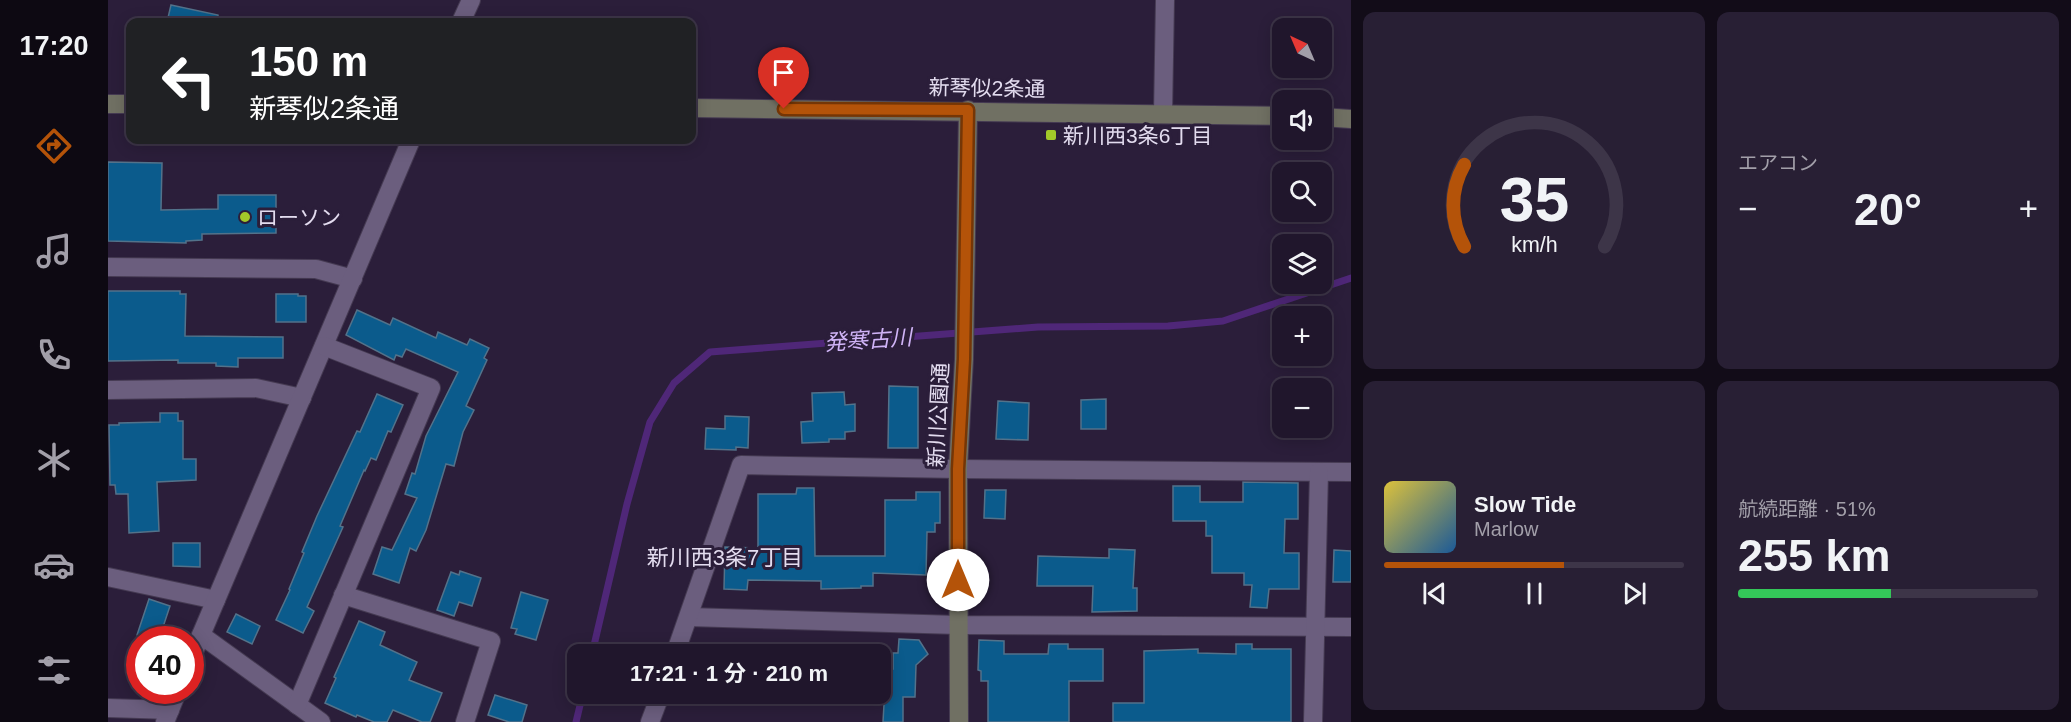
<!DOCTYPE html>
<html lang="ja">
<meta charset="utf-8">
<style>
:root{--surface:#20162c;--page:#281f34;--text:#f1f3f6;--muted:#a29fa9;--line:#3d3548;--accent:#b45309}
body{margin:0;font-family:Arial,"Noto Sans JP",sans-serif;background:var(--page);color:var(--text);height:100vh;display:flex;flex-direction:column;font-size:22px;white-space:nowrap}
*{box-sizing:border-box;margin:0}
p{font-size:20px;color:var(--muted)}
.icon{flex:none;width:33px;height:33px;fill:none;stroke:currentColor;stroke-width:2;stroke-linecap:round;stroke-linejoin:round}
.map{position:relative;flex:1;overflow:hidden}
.side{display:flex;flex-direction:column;gap:12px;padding:12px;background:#120c18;width:720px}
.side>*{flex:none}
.banner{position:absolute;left:18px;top:18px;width:570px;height:126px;border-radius:12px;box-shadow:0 3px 15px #0003,0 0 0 2px var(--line);background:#202124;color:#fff;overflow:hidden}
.needle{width:39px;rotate:316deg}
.controls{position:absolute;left:1164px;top:18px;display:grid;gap:12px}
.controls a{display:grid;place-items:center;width:60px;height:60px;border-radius:12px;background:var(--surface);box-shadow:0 3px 15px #0003,0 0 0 2px var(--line);font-size:30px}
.speed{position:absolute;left:18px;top:626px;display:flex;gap:12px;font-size:30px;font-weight:700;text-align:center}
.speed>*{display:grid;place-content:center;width:78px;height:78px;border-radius:50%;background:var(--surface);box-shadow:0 3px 15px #0003,0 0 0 2px var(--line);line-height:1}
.speed .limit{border:9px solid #d22;background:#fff;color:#111}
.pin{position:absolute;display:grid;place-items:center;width:51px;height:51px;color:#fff;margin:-62px -26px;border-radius:50% 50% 50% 0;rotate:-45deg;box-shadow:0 0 6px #0007}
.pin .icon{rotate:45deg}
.me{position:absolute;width:66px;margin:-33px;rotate:0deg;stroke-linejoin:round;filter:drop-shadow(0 0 4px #0008)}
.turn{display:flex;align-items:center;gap:21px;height:126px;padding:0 24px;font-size:27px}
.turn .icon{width:78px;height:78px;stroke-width:2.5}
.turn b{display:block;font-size:42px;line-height:51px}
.big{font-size:45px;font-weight:700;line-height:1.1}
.side .card{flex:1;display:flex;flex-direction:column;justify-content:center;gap:9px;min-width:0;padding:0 21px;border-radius:12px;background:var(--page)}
.side .dial{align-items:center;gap:0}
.dial svg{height:156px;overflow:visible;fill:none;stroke:var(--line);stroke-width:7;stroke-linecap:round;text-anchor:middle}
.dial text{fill:var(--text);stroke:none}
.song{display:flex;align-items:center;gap:18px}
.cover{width:72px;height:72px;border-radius:9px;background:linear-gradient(135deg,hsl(50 70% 55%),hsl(210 70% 35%))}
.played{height:6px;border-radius:3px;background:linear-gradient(90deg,var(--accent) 60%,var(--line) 60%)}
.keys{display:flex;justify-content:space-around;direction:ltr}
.heat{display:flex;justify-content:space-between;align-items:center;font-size:33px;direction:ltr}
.charge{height:9px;border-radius:4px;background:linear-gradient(90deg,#34c759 51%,var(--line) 0)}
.side .tiles{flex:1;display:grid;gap:12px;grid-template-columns:repeat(2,1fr)}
.trip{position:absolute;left:459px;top:644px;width:324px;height:60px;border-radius:12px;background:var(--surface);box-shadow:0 3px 15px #0003,0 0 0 2px var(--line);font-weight:700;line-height:60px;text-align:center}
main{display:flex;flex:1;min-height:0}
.menu{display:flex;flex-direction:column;width:108px;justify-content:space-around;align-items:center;background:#0d0912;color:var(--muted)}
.menu .icon{width:42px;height:42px}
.menu .active{color:var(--accent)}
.menu b{font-size:27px;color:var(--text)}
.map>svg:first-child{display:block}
</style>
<main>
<nav class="menu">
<b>17:20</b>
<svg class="icon active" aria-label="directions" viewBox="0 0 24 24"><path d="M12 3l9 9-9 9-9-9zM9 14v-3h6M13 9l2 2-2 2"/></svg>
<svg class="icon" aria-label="music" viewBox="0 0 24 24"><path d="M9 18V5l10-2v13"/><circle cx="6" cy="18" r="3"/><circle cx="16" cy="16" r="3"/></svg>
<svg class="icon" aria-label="phone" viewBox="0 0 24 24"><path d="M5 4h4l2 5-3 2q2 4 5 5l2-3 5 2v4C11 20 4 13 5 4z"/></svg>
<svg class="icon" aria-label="climate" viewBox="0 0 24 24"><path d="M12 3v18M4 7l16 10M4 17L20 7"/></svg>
<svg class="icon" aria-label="car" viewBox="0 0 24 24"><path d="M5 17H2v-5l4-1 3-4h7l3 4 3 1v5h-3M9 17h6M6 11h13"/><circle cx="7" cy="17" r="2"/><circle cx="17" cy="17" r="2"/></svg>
<svg class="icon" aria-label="filters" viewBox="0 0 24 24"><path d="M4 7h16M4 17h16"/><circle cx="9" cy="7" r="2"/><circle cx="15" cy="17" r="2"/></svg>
</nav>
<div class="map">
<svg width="1243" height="722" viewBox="0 0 1243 722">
<rect width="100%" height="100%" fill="#2b1e3a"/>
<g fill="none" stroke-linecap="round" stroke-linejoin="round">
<g stroke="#4f2778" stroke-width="7">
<polyline points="484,654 519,504 542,422 566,383 602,352 930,327 1060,326 1115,321 1243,278"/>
<polyline points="468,722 475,693"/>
</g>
</g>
<g fill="#0b5b8c" stroke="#53728a" stroke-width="1.5">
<polygon points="63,5 110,15 110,22 59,22"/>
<polygon points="0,162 54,163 53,210 110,209 110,195 168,195 168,233 94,234 94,240 78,241 78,243 0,241"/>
<polygon points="0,291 72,291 72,294 78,294 77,336 175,337 175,358 130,358 130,367 108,366 108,363 70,363 70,360 0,361"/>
<polygon points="168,294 190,294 190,296 198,296 198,322 168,322"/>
<polygon points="249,310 282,325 285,318 328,338 330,332 359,345 362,339 381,348 376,358 379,360 358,406 366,410 355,432 346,466 338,464 318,530 308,551 302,548 291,583 265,574 274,547 284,550 309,498 297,494 304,473 307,474 318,436 350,372 298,349 294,357 288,355 286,360 238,335"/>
<polygon points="781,386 810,387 810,448 780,448"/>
<polygon points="736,392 737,405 747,404 747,431 737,432 737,439 721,439 721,442 694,443 693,422 705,421 704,393"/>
<polygon points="269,394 295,405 283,432 280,431 268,460 263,458 257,471 256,470 232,526 235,527 199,607 206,611 195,633 168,620 182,590 181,589 196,553 194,552 209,516 249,431 252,432"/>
<polygon points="998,399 998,429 973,429 973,400"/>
<polygon points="890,401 921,403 920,440 888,439"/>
<polygon points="52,413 70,413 70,421 75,421 75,459 88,459 88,480 49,482 51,531 21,533 20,494 8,494 7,485 2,485 1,425 11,425 11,423 52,422"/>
<polygon points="617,416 641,417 640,448 628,447 628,450 597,449 598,428 617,429"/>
<polygon points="1135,482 1190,483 1190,519 1177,519 1176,553 1191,553 1191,589 1161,589 1159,608 1142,607 1144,585 1136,585 1136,573 1104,573 1104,536 1098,536 1098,521 1065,521 1065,486 1092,486 1092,502 1135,502"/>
<polygon points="689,488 706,488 707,556 777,556 777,500 808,500 808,492 832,492 832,523 827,523 827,532 819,532 818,575 765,573 765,586 753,586 753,588 713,589 713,581 640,580 639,590 616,589 617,547 650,548 650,494 688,494"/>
<polygon points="877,490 898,490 897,519 876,518"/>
<polygon points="65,543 92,543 92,567 65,566"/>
<polygon points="1001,549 1027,550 1025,588 1029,588 1029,611 984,612 985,586 929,586 930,556 1001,558"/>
<polygon points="1226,550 1243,551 1243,582 1225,582"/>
<polygon points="352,571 373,578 364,606 351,602 346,616 329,610 343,572 351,575"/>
<polygon points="413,592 440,600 428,640 407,634 409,629 403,628"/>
<polygon points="41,599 62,606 51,639 41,639 29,635"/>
<polygon points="128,614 152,626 144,644 119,632"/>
<polygon points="251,621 277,632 272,645 309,662 301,680 334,693 322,722 314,722 285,710 279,722 266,722 249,715 248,717 217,703 228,678 226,677"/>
<polygon points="791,639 811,640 820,654 808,665 807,697 795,697 795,722 775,722 778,669 785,669 785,653 790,653"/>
<polygon points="871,640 896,641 896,654 940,654 941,644 960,644 960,649 995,649 995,681 961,681 961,722 880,722 880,681 873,681 873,671 870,670"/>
<polygon points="1128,644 1144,644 1144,649 1183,649 1183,722 1005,722 1005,703 1036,703 1036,651 1090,649 1090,653 1128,654"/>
<polygon points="387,695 419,705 414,722 401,722 380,715"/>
</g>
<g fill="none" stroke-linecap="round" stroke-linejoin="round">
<g stroke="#453a52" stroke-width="20">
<g id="street">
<polyline points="353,22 363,0"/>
<polyline points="1055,114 1057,0"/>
<polyline points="0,267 208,269 245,279"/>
<polyline points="0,390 148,388 194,398"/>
<polyline points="0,577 108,600"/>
<polyline points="235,595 383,641 357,722"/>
<polyline points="581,617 850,625 1243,627"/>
<polyline points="93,635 213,722"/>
<polyline points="567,654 633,465 850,469 1243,472"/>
<polyline points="82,661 303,140"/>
<polyline points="189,705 323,388 216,346"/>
<polyline points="0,708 62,710"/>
<polyline points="57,722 70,690"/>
<polyline points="542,722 553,693"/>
<polyline points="1205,722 1211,472"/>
</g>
</g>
<g stroke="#453a52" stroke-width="20">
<g id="secondary">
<polyline points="0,104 22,104"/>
<polyline points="584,108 1174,116"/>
<polyline points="1214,117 1243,119"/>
<polyline points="851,722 850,469 856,359 860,110"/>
</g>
</g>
<use href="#street" stroke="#6b5e7e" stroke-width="18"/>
<use href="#secondary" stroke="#707063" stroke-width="18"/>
</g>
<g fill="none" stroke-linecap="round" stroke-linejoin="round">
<g stroke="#753606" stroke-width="15">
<polyline id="route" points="676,109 860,110 856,359 850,469 850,580"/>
</g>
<use href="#route" stroke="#b45309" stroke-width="10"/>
</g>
<g fill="#a2c929" stroke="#2b1e3a" stroke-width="2">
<rect x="937" y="129" width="12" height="12" rx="3"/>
<circle cx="137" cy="217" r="6"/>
</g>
<g text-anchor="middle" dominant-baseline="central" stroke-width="6" stroke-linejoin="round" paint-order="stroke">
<g font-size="21" fill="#e3dcef" stroke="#2b1e3a">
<text transform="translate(879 88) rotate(1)">新琴似2条通</text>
<text transform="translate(830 415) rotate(-87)">新川公園通</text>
</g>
<g font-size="21" fill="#e3dcef" stroke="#2b1e3a" text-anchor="start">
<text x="955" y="135">新川西3条6丁目</text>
<text x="149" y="217">ローソン</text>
</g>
<g font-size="22" font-style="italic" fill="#d0b4f7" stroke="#2b1e3a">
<text transform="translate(760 340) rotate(-4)">発寒古川</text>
</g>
<g font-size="22" fill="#e3dcef" stroke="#2b1e3a">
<text x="617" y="557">新川西3条7丁目</text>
</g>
</g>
</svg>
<div class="controls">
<a><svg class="needle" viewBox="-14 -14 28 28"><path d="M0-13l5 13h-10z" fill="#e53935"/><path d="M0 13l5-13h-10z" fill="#a29fa9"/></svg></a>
<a><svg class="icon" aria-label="sound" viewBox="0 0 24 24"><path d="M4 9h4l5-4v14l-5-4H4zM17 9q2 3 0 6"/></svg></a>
<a><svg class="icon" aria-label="search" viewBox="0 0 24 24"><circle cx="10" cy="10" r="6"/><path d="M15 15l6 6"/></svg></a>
<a><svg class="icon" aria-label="layers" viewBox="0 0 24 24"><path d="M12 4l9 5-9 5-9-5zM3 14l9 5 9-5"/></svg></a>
<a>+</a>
<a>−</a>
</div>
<div class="speed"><div class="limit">40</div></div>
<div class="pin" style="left:676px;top:109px;background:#d93025"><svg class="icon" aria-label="arrive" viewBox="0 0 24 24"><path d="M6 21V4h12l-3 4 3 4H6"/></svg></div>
<svg class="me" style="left:850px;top:580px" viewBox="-20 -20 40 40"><circle r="19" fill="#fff"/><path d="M0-13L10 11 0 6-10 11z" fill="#b45309"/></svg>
<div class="trip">17:21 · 1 分 · 210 m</div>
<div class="banner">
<div class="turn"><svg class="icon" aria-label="left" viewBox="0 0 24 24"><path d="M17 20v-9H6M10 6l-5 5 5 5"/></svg><div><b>150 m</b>新琴似2条通</div></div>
</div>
</div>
<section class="side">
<div class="tiles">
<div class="card dial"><svg viewBox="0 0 100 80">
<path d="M14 69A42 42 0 1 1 86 69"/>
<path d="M14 69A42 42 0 0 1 14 27" stroke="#b45309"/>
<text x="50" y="56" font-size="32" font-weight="700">35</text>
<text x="50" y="72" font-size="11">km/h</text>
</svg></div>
<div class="card"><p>エアコン</p>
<div class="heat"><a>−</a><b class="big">20°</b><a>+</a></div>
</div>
<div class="card">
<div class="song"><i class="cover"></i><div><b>Slow Tide</b><p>Marlow</p></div></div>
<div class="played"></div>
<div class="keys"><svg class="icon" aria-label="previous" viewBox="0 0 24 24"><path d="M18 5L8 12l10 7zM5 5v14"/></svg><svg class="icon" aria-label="pause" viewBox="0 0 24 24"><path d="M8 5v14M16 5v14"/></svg><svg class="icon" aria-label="next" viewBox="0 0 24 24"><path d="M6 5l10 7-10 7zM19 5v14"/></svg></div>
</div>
<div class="card"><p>航続距離 · 51%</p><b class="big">255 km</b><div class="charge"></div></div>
</div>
</section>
</main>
